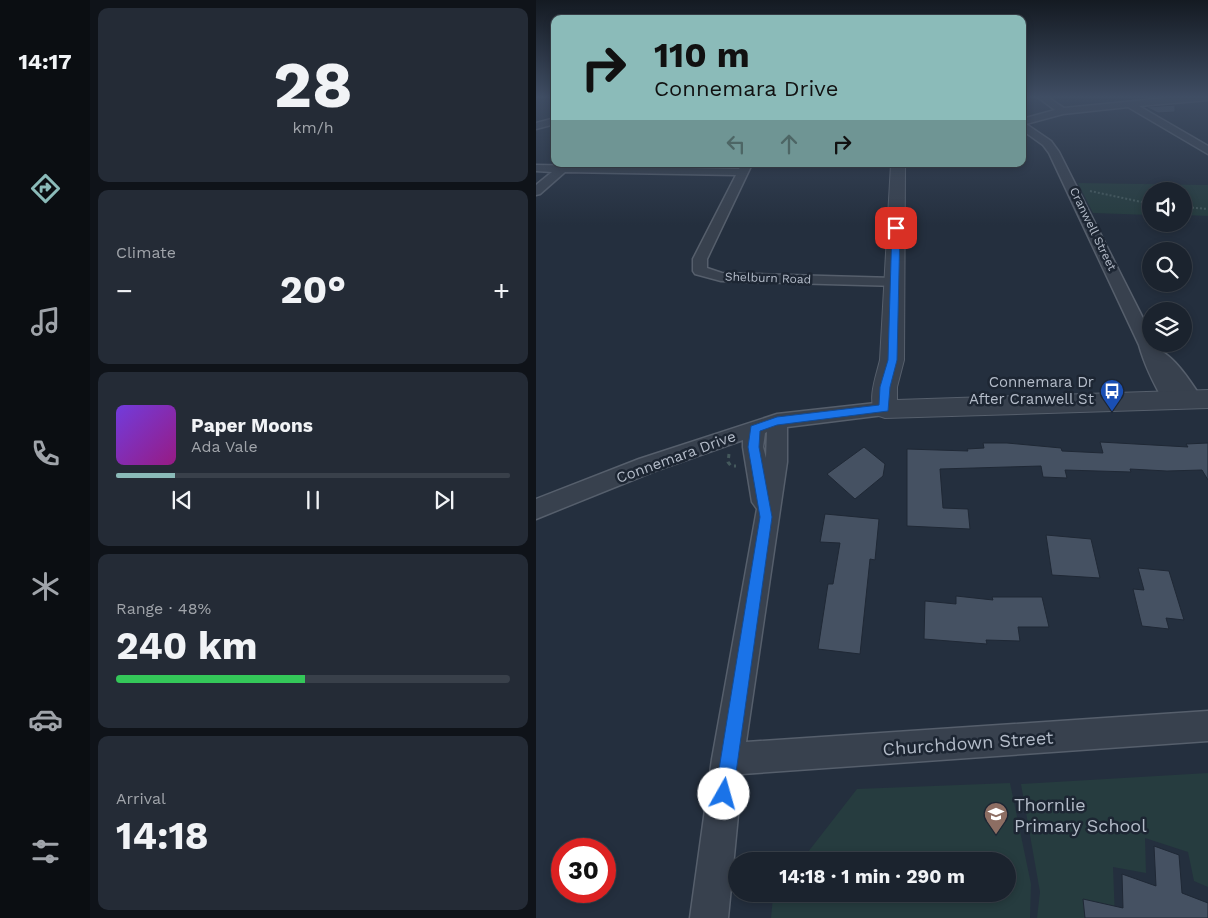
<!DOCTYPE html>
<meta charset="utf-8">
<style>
:root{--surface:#1b232e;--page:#242b36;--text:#f1f3f6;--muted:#a0a4aa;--line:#39404a;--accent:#8bbbb9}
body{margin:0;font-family:"Work Sans",sans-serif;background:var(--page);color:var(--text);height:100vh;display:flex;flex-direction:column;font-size:19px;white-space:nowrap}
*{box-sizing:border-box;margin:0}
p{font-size:16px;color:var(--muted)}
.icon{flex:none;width:28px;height:28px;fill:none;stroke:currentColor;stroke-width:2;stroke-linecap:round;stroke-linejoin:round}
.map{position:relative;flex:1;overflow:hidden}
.panel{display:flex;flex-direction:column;gap:8px;padding:8px;background:#0f1319;width:446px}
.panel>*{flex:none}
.guide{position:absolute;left:15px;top:15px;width:475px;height:152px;border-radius:10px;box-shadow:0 2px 8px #0003,0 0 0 1px var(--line);background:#8bbbb9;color:#111;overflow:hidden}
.controls{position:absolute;left:606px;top:182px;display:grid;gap:10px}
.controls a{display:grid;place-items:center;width:50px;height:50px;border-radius:50%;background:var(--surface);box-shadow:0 2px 8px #0003,0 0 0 1px var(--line);font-size:25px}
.speed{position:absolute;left:15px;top:838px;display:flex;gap:10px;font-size:25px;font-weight:700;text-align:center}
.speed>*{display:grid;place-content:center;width:65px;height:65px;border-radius:50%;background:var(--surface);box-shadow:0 2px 8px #0003,0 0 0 1px var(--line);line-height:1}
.speed .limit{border:8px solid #d22;background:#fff;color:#111}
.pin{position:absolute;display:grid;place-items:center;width:42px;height:42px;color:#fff;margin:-21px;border-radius:10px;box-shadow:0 2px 8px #0006}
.me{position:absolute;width:55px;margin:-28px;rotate:7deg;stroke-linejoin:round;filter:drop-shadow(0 0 4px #0008)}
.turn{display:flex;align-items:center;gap:18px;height:105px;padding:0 20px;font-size:22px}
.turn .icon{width:65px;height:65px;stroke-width:2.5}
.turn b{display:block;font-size:35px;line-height:42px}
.lanes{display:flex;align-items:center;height:48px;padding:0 20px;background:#0003;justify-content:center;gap:25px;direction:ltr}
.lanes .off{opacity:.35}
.big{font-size:38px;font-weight:700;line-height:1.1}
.panel .tile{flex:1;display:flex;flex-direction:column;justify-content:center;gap:8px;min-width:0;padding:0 18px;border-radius:10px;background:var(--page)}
.panel .dial{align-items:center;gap:0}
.dial b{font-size:65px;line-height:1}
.song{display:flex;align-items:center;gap:15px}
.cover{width:60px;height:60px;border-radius:8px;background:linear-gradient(135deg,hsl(260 70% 55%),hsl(310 70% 35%))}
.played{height:5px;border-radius:2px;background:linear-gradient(90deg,var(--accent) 15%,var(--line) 15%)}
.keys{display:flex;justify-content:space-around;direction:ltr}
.heat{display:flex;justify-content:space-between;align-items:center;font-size:28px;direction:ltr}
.charge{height:8px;border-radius:4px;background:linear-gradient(90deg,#34c759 48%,var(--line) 0)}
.trip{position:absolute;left:192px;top:852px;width:288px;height:50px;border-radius:25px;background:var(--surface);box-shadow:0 2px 8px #0003,0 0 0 1px var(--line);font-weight:700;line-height:50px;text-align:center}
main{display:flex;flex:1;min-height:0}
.tabs{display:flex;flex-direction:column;width:90px;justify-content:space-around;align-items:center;background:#0b0e12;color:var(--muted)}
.tabs .icon{width:35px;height:35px}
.tabs .selected{color:var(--accent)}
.tabs b{font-size:22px;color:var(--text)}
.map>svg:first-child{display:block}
</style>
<main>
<nav class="tabs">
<b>14:17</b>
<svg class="icon selected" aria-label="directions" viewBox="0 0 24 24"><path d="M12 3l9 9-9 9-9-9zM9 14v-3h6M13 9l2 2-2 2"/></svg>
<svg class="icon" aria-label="music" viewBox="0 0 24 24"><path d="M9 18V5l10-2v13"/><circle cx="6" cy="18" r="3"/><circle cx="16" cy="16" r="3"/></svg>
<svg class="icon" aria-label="phone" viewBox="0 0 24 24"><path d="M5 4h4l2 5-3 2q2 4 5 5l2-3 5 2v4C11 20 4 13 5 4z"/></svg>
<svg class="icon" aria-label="climate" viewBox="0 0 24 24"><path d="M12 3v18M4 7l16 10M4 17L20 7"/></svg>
<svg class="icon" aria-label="car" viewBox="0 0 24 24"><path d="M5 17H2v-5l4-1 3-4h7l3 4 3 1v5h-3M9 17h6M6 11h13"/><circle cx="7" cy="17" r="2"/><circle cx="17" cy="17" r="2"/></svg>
<svg class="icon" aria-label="filters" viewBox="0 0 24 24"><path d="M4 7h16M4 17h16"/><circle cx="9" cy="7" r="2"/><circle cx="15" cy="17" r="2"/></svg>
</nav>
<section class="panel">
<div class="tile dial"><b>28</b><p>km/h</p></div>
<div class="tile"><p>Climate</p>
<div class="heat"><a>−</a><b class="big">20°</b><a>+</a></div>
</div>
<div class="tile">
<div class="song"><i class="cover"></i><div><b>Paper Moons</b><p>Ada Vale</p></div></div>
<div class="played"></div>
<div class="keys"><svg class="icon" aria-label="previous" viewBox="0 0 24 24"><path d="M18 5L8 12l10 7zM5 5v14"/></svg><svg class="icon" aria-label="pause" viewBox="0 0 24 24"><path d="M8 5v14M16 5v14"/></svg><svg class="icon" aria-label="next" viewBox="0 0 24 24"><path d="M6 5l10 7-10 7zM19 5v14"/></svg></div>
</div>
<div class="tile"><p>Range · 48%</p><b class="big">240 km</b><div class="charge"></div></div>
<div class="tile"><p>Arrival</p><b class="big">14:18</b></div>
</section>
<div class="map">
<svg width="672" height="918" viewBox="0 0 672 918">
<rect width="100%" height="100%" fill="#242f3e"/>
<g fill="#263c3f">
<polygon points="542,183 672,185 672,216 648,215 648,191 615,191 615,215 557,213"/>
<polygon points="672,773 672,887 658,881 652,852 609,838 610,873 577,867 579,918 501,918 504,892 485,784"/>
<polygon points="474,783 495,884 494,918 235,918 237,897 239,894 471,894 471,861 265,861 321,789"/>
</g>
<g fill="#455162" stroke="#1f2835">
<polygon points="639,105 639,112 622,113 610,107"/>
<polygon points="564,442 652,447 650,444 672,443 672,480 666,470 631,471 594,469 595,472 529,470 531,478 507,477 505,466 404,469 407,508 432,509 434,529 371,526 371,449 432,451 431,449 448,448 447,443 471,443 525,448 526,451 567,453"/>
<polygon points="328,447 349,464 347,476 319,499 291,474"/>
<polygon points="289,514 343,519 339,560 334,559 324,654 282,649 292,584 297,584 304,543 284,542"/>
<polygon points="510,535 555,539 564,578 516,575"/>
<polygon points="602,568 633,571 648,620 630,618 633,629 606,626 597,589 608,590"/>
<polygon points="420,596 457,600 456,597 506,597 513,627 482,627 484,641 450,640 451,644 388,639 389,601 420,604"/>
<polygon points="618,846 643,855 646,893 672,903 672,918 549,918 547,899 587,908 586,874 620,886"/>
</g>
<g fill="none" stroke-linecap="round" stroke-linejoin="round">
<g stroke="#565f6c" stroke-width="3">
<g id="minor">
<path d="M500 96H510L528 108 651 96H672V100L603 106 672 146V154L592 107 527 114 490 124 515 141 523 152 615 334V344H620L622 350C638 355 657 385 666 399L663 404 656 406 649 404 640 388 647 400 644 405 637 407 630 405C619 386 609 367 603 345L513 153 507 145 486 130V119L519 110Z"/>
<polygon points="19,118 19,124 0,129 0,123"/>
<polygon points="206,164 216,164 171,259 171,268 186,273 358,278 363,280 366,283 363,286 185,281 159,274 157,271 157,259 200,175 29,172 4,194 0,195 0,185 16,172 0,171 0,165 203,169"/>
<path d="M349 402 356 404 359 409 356 414 251 427V462L210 742 672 711V741L206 774 192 918H154L176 759 221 509 216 502 207 447V440L119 471 0 519V499L103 459 241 414ZM231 432 230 458 227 447 229 433Z"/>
</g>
</g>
<g stroke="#565f6c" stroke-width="2">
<path id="tertiary" d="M355 164H369L368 360 361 387V400L672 390V408L349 418 340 415C331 399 340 377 344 360Z"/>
</g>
<g stroke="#44595c" stroke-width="2" stroke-dasharray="2 2" stroke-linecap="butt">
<polyline points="554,191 615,204"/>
<polyline points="648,207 672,209"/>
</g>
<polyline stroke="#44595c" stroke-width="3" stroke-dasharray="4 4" stroke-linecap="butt" points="193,454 192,462 195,466 200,466"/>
<use href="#minor" fill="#38414e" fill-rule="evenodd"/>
<use href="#tertiary" fill="#38414e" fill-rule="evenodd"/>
</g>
<linearGradient id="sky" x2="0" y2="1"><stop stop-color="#141a22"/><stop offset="0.43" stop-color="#3f4d63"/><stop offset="1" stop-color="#3f4d63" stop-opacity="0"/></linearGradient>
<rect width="672" height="225" fill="url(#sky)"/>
<polygon fill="#1a73e8" stroke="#114b97" points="360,226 364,228 361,360 354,387 352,411 241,425 224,431 223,447 236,517 197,794 194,801 188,803 182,801 179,794 224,517 212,447 215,426 241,417 343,405 344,387 352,360 356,228"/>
<defs>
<g id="bus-pin" transform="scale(1.25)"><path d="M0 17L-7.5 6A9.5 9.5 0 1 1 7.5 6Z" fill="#1a4fb4" stroke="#1d2633"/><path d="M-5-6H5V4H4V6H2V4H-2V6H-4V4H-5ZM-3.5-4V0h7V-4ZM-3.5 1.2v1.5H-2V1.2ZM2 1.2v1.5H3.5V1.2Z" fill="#fff"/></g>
<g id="school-pin" transform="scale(1.25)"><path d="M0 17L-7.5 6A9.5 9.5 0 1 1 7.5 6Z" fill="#8d6e63" stroke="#1d2633"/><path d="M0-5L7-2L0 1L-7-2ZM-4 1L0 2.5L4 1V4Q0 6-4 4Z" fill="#fff"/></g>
</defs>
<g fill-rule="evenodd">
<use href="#bus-pin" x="576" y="391"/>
<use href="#school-pin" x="460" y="814"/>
</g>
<g text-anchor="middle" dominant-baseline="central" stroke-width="5" stroke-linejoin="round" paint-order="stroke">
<g font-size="12" fill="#b4bcc9" stroke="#1d2633">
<text transform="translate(557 229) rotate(64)">Cranwell Street</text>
<text transform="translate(232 278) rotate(2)">Shelburn Road</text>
</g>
<g font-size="15" fill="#b4bcc9" stroke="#1d2633" text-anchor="end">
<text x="558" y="382">Connemara Dr<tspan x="558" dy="17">After Cranwell St</tspan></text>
</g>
<g font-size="15" fill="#b4bcc9" stroke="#1d2633">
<text transform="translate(140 457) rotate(-20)">Connemara Drive</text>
</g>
<g font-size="18" fill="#b4bcc9" stroke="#1d2633">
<text transform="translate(432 743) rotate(-4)">Churchdown Street</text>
</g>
<g font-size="18" fill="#b4bcc9" stroke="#1d2633" text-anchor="start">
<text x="478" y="804">Thornlie<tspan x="478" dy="21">Primary School</tspan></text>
</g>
</g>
</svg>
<div class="controls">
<a><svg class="icon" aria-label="sound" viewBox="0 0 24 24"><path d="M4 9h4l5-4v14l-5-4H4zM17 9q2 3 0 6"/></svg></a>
<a><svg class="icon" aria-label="search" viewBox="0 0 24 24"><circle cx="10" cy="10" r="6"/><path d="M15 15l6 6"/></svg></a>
<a><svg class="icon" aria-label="layers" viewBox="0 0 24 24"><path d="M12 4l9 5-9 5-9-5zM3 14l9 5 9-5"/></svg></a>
</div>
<div class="speed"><div class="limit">30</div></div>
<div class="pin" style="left:360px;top:228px;background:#d93025"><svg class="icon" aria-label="arrive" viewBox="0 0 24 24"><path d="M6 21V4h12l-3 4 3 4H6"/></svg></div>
<svg class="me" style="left:188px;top:794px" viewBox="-20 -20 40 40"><circle r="19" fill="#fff"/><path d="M0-13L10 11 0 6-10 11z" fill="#1a73e8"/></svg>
<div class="trip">14:18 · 1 min · 290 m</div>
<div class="guide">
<div class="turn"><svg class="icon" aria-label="right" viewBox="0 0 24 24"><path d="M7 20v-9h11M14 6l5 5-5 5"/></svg><div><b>110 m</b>Connemara Drive</div></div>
<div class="lanes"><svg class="icon off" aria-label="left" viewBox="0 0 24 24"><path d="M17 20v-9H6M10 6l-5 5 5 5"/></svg><svg class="icon off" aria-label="ahead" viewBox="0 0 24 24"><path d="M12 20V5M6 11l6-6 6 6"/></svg><svg class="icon" aria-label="right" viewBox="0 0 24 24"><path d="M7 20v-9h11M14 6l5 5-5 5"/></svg></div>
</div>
</div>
</main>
